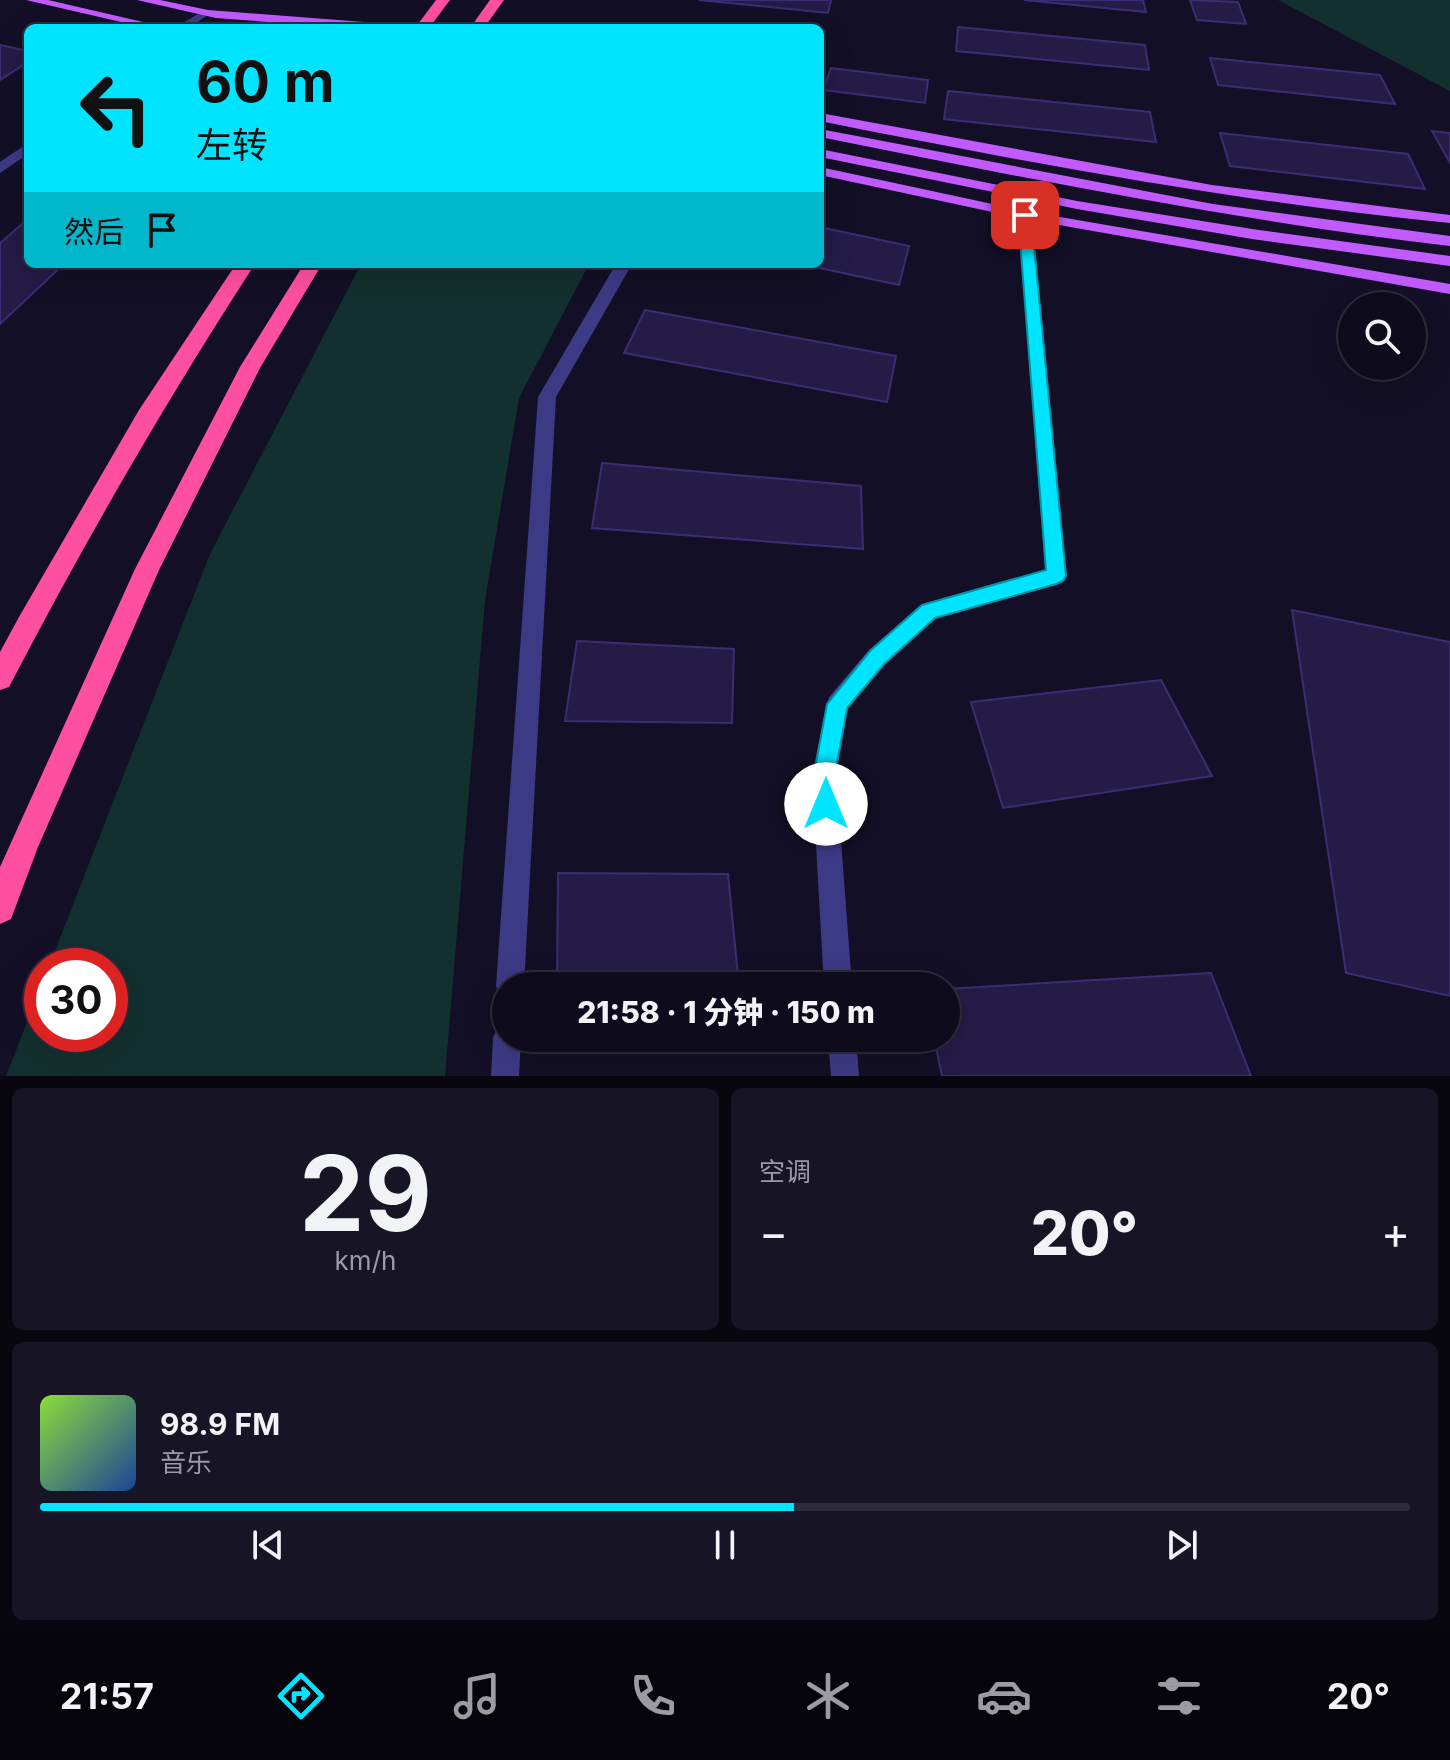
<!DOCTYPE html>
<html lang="zh">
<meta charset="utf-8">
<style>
:root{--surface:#0e0b1c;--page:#171425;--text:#f1f3f6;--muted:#9b9ba3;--line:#2e2b3b;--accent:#00e5ff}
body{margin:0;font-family:Inter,"Noto Sans SC",sans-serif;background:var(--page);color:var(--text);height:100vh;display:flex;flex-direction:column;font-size:30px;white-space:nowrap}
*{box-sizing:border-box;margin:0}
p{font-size:26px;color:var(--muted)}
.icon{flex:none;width:44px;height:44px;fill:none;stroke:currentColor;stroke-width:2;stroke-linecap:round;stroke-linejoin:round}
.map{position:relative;height:1076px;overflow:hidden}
.drawer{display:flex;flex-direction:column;gap:12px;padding:12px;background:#08060f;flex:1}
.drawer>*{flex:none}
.guide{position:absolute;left:24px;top:24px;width:800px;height:244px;border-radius:12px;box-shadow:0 8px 32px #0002,0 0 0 2px var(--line);background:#00e5ff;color:#111;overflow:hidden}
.tools{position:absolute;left:1338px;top:292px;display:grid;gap:16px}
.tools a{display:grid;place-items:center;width:88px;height:88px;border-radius:50%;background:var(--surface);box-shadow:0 8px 32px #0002,0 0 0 2px var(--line);font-size:40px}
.speed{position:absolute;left:24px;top:948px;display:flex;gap:16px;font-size:40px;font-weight:700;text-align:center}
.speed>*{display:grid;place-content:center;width:104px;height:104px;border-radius:50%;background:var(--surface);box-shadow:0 8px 32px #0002,0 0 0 2px var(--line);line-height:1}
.speed .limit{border:12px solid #d22;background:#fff;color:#111}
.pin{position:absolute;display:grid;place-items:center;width:68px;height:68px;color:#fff;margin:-34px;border-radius:16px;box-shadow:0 4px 12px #0006}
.me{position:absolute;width:88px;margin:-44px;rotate:0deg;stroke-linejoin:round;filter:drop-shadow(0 0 6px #0008)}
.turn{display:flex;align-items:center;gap:28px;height:168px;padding:0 40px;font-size:36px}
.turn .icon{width:104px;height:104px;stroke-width:2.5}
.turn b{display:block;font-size:56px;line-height:68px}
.then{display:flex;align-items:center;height:76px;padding:0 40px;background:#0003;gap:16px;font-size:30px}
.big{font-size:60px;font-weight:800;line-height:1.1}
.drawer .tile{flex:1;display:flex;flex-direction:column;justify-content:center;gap:12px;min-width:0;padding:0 28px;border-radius:12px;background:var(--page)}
.drawer .dial{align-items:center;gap:0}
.dial b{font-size:104px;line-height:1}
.song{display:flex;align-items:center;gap:24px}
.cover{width:96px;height:96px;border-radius:12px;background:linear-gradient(135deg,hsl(90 70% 55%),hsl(220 70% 35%))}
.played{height:8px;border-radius:4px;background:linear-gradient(90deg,var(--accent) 55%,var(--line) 55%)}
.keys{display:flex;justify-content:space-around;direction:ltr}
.heat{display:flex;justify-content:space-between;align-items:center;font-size:44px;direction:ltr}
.drawer .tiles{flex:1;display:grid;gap:12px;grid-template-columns:1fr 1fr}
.tile:last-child{grid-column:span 2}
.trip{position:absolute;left:492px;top:972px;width:468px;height:80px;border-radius:40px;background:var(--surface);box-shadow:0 8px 32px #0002,0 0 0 2px var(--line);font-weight:800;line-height:80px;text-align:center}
.menu{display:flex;height:128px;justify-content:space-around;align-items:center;background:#06040b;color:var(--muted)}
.menu .icon{width:56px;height:56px}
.menu .selected{color:var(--accent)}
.menu b{font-size:36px;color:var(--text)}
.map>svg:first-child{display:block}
</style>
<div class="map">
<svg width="1450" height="1076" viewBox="0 0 1450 1076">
<rect width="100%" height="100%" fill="#130f26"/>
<g fill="#12302f">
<polygon points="1278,0 1450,0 1450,91"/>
<polygon points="361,264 589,264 519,398 485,600 445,1076 6,1076 42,984 42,1034 110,1034 110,966 49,966 210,554"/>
</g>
<g fill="#241b47" stroke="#3b2d73" stroke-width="2">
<polygon points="699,0 831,0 828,13"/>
<polygon points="1024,0 1143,0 1146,12"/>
<polygon points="1190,0 1238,2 1246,24 1197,20"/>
<polygon points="958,27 1145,45 1149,70 956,51"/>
<polygon points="0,45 28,51 28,62 0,80"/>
<polygon points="1210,58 1380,75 1395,104 1218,85"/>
<polygon points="831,68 928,80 925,103 823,90"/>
<polygon points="948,91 1150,112 1156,142 944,119"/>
<polygon points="1432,131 1450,133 1450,163"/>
<polygon points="1220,133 1408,154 1425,189 1230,166"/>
<polygon points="28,219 28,264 64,264 0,324 0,243"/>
<polygon points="820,227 909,246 899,285 801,264 820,264"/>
<polygon points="645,310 896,356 887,402 624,353"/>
<polygon points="602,463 861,486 863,549 592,528"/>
<polygon points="1292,610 1450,642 1450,996 1346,973"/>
<polygon points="577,641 734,649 732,723 565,721"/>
<polygon points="1161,680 1212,776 1003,808 971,702"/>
<polygon points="558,873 728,874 739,986 557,986"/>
<polygon points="1211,973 1251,1076 942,1076 934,1038 946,1038 946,989"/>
</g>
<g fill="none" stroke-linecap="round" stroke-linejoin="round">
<g fill="#3d3a85" fill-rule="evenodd">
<polygon points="204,10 208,11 208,15 189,28 175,28"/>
<polygon points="28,143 28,154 0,173 0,162"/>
<polygon points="1025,211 1032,215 1066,576 1063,582 1056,585 936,618 885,664 848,708 836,774 852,986 824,986 812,774 829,697 869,650 922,604 1045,570 1018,215"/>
<polygon points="616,264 632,264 556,397 524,986 506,986 506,998 500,996 496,986 538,397"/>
<polygon points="506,1024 506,1038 521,1038 519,1076 491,1076 493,1038 497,1028"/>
<polygon points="828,1038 856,1038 859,1076 831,1076"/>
</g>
<g fill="#c25bff" fill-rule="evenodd">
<polygon points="26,0 48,0 169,28 147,28"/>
<polygon points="137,0 160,0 208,10 390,24 396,28 347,28 216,18"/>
<path d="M820 113 1212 185 1450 215V223C1238 202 1029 163 820 121Z"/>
<path d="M820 129 1213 204 1450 236V246C1238 221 1029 179 820 137Z"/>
<polygon points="820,149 1077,201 1252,229 1450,256 1450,266 1252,239 1077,209 820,157"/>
<polygon points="820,167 1025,211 1450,284 1450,294 1025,219 820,175"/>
</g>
<g fill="#ff4fa3" fill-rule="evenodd">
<polygon points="436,0 450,0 429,28 415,28"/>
<polygon points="490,0 504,0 484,28 470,28"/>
<path d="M236 264H255C166 401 85 541 9 687L0 690V652L19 617 139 410Z"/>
<polygon points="304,264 322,264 260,368 159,570 38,847 11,919 0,924 0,867 135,569 240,367"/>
</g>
</g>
<polygon fill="#00e5ff" stroke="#0095a6" stroke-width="2" points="1025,211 1031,215 1066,576 1063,581 1056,584 935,618 884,664 847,708 835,774 837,804 834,812 826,815 819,812 814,774 827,704 870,651 922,605 1046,570 1018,215"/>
</svg>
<div class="tools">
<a><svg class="icon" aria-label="search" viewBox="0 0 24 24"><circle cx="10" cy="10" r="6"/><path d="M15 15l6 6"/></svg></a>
</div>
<div class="speed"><div class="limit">30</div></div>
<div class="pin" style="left:1025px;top:215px;background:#d93025"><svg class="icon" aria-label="arrive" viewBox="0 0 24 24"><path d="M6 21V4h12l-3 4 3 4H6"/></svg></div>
<svg class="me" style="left:826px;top:804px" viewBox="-20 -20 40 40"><circle r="19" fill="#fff"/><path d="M0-13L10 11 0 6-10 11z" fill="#00e5ff"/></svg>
<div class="trip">21:58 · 1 分钟 · 150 m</div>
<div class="guide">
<div class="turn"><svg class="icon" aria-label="left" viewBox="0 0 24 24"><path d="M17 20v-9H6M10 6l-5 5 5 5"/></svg><div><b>60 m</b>左转</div></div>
<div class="then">然后<svg class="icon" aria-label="arrive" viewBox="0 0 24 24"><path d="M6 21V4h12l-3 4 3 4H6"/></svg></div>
</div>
</div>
<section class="drawer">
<div class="tiles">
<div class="tile dial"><b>29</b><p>km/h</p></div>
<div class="tile"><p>空调</p>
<div class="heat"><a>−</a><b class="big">20°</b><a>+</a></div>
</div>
<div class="tile">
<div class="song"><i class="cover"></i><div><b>98.9 FM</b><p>音乐</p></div></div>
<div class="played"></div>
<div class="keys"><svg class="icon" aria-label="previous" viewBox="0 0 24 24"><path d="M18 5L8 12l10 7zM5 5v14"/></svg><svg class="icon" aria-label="pause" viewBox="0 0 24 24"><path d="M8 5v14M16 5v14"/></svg><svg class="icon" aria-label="next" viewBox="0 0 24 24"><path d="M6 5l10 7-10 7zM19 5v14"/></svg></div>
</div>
</div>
</section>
<nav class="menu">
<b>21:57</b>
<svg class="icon selected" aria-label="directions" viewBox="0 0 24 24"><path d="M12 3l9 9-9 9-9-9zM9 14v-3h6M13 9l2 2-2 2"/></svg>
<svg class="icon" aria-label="music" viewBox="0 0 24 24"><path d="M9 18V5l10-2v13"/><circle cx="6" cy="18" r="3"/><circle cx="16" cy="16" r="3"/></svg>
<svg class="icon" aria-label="phone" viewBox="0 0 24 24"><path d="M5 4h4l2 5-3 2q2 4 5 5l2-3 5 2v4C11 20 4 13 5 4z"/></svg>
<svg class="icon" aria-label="climate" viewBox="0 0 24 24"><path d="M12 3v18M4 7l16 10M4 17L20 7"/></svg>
<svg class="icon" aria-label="car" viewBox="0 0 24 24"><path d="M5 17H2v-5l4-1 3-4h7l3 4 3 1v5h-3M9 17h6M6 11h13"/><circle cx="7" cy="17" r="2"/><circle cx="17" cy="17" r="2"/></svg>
<svg class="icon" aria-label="filters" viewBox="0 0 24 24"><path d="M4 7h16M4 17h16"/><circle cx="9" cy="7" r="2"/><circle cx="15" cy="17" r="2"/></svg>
<b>20°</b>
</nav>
